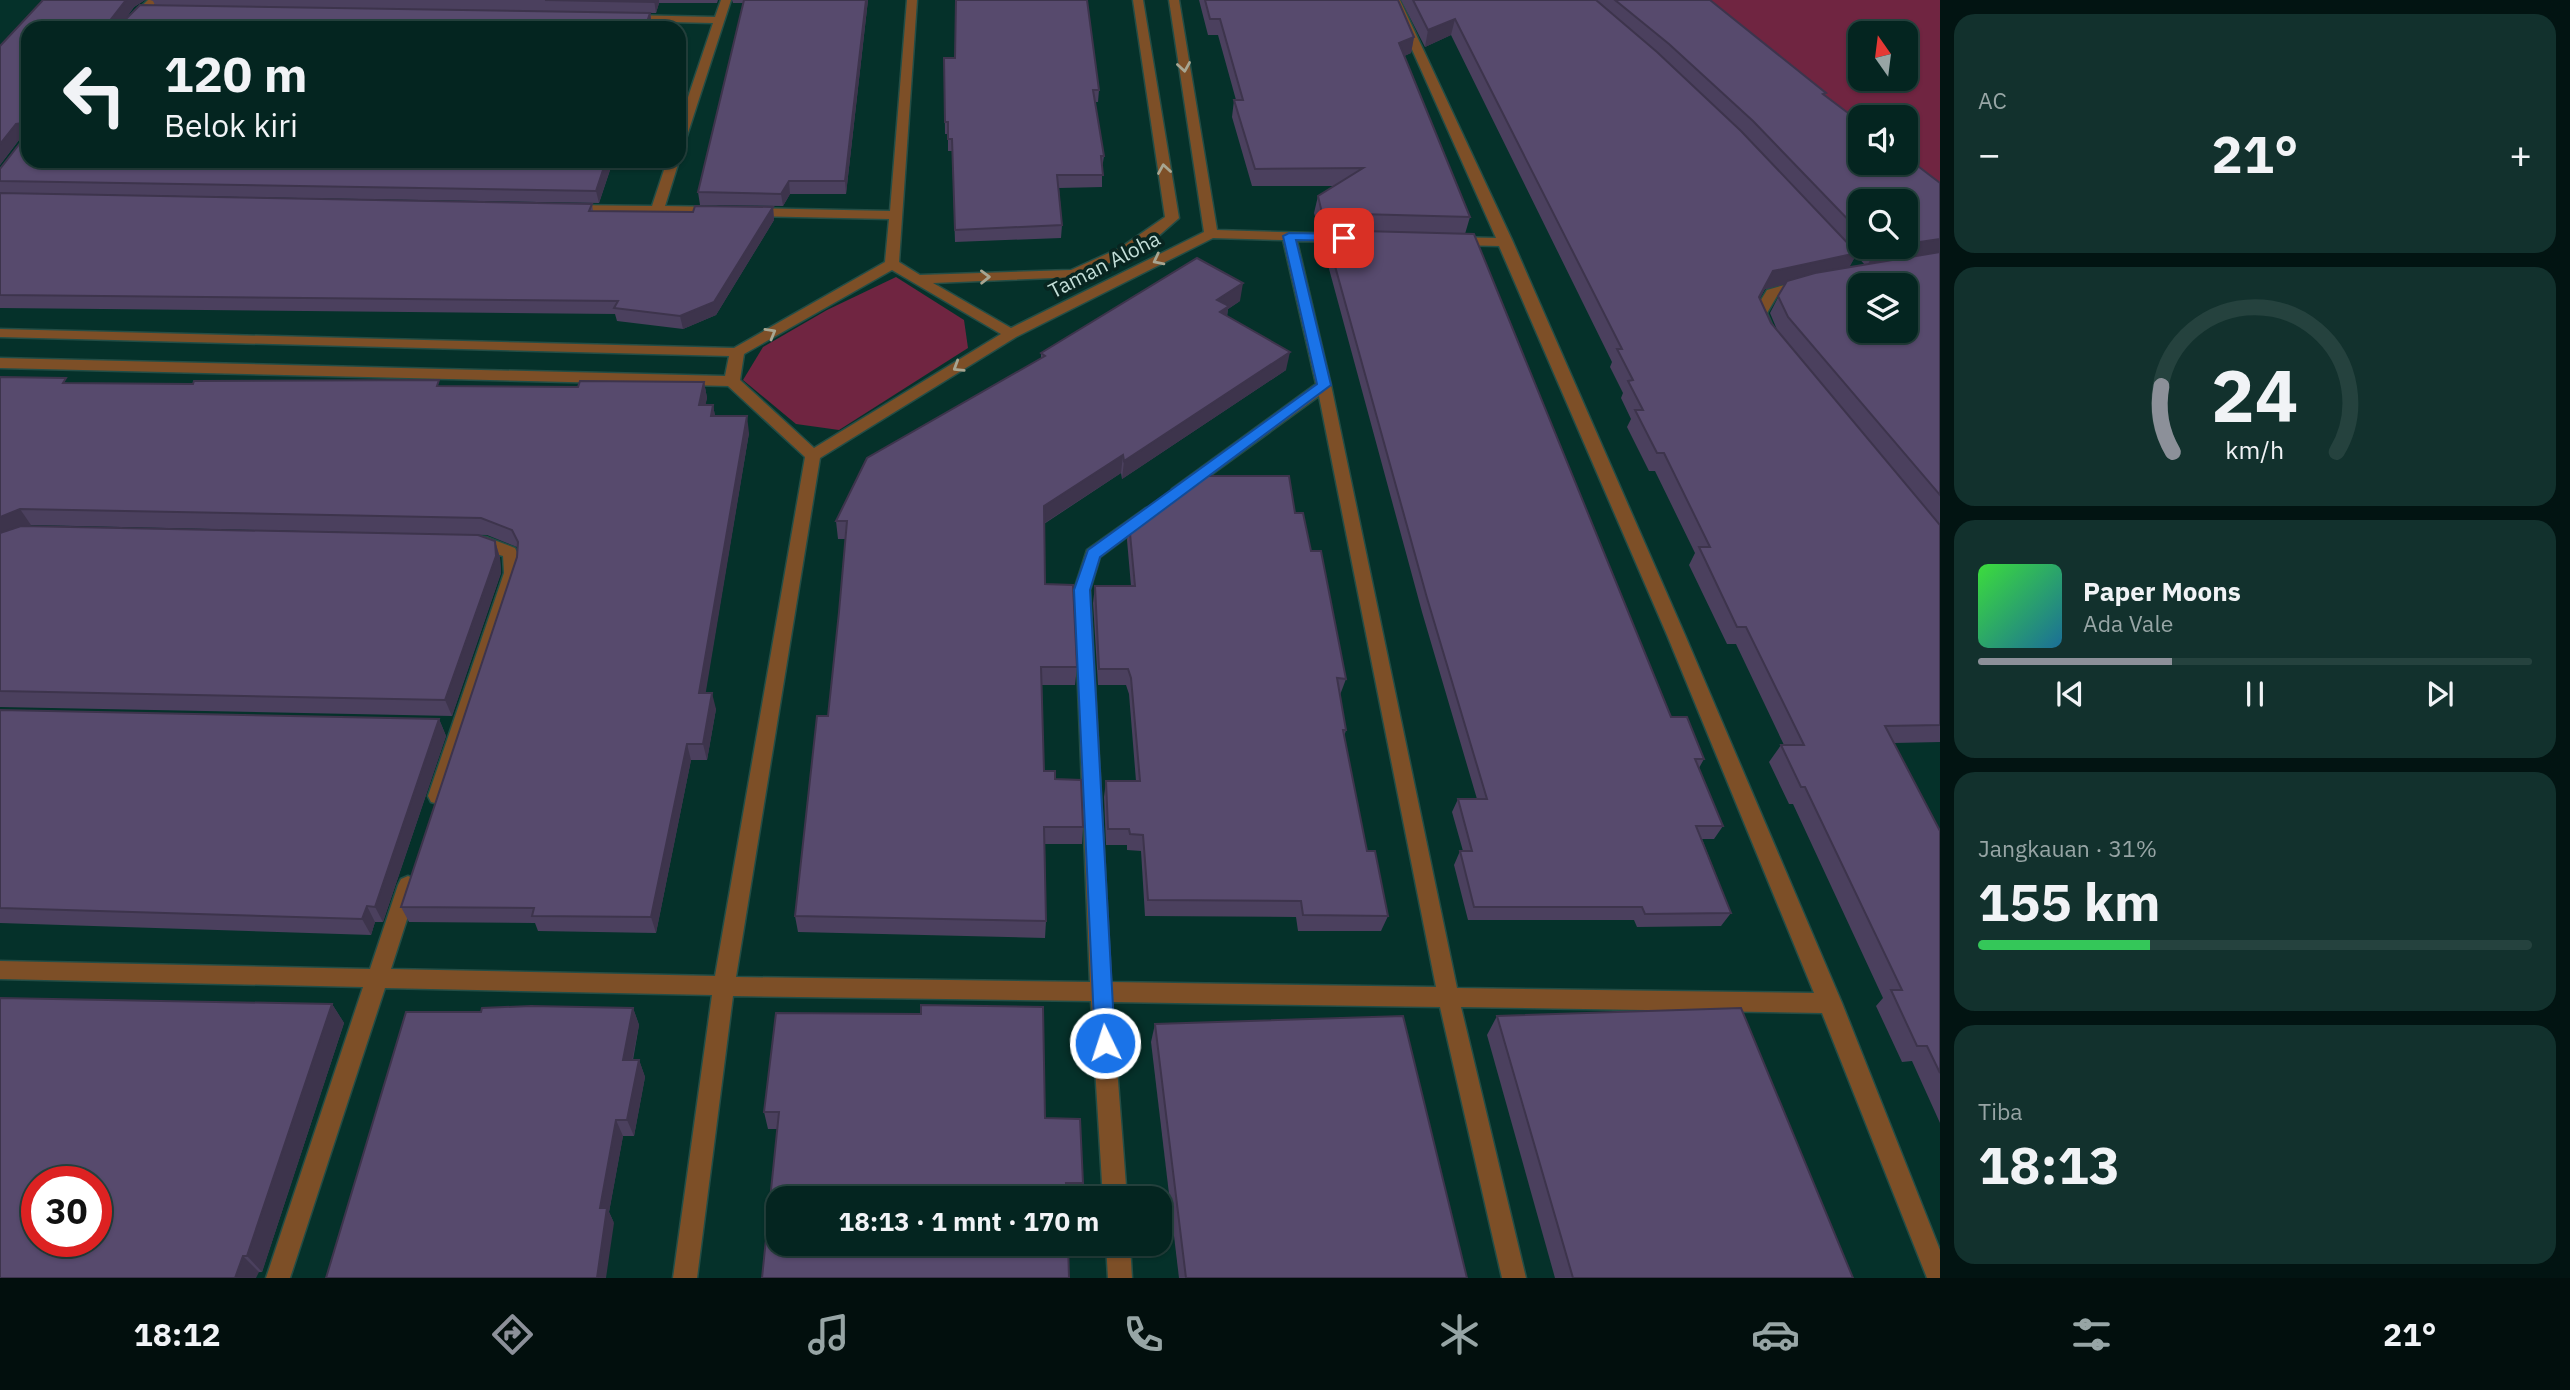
<!DOCTYPE html>
<html lang="id">
<meta charset="utf-8">
<style>
:root{--surface:#042520;--page:#12312d;--text:#f1f3f6;--muted:#97a5a5;--line:#25423e;--accent:#8c9099}
body{margin:0;font-family:"IBM Plex Sans",sans-serif;background:var(--page);color:var(--text);height:100vh;display:flex;flex-direction:column;font-size:26px;white-space:nowrap}
*{box-sizing:border-box;margin:0}
p{font-size:23px;color:var(--muted)}
.icon{flex:none;width:38px;height:38px;fill:none;stroke:currentColor;stroke-width:2;stroke-linecap:round;stroke-linejoin:round}
.map{position:relative;flex:1;overflow:hidden}
.panel{display:flex;flex-direction:column;gap:14px;padding:14px;background:#021412;width:630px}
.panel>*{flex:none}
.guide{position:absolute;left:21px;top:21px;width:665px;height:147px;border-radius:21px;box-shadow:0 2px 5px #0004,0 0 0 2px var(--line);background:#042520;color:var(--text);overflow:hidden}
.needle{width:46px;rotate:346deg}
.controls{position:absolute;left:1848px;top:21px;display:grid;gap:14px}
.controls a{display:grid;place-items:center;width:70px;height:70px;border-radius:14px;background:var(--surface);box-shadow:0 2px 5px #0004,0 0 0 2px var(--line);font-size:35px}
.speed{position:absolute;left:21px;top:1166px;display:flex;gap:14px;font-size:35px;font-weight:700;text-align:center}
.speed>*{display:grid;place-content:center;width:91px;height:91px;border-radius:50%;background:var(--surface);box-shadow:0 2px 5px #0004,0 0 0 2px var(--line);line-height:1}
.speed .limit{border:10px solid #d22;background:#fff;color:#111}
.pin{position:absolute;display:grid;place-items:center;width:60px;height:60px;color:#fff;margin:-30px;border-radius:14px;box-shadow:0 4px 10px #0006}
.me{position:absolute;width:77px;margin:-38px;rotate:356deg;stroke-linejoin:round;filter:drop-shadow(0 0 5px #0008)}
.turn{display:flex;align-items:center;gap:24px;height:147px;padding:0 28px;font-size:32px}
.turn .icon{width:91px;height:91px;stroke-width:2.5}
.turn b{display:block;font-size:49px;line-height:60px}
.big{font-size:52px;font-weight:800;line-height:1.1}
.panel .card{flex:1;display:flex;flex-direction:column;justify-content:center;gap:10px;min-width:0;padding:0 24px;border-radius:21px;background:var(--page)}
.panel .dial{align-items:center;gap:0}
.dial svg{height:182px;overflow:visible;fill:none;stroke:var(--line);stroke-width:7;stroke-linecap:round;text-anchor:middle}
.dial text{fill:var(--text);stroke:none}
.song{display:flex;align-items:center;gap:21px}
.cover{width:84px;height:84px;border-radius:10px;background:linear-gradient(135deg,hsl(120 70% 55%),hsl(200 70% 35%))}
.played{height:7px;border-radius:4px;background:linear-gradient(90deg,var(--accent) 35%,var(--line) 35%)}
.keys{display:flex;justify-content:space-around;direction:ltr}
.heat{display:flex;justify-content:space-between;align-items:center;font-size:38px;direction:ltr}
.charge{height:10px;border-radius:5px;background:linear-gradient(90deg,#34c759 31%,var(--line) 0)}
.trip{position:absolute;left:766px;top:1186px;width:406px;height:70px;border-radius:21px;background:var(--surface);box-shadow:0 2px 5px #0004,0 0 0 2px var(--line);font-weight:800;line-height:70px;text-align:center}
.dock{display:flex;height:112px;justify-content:space-around;align-items:center;background:#020f0d;color:var(--muted)}
.dock .icon{width:49px;height:49px}
.dock .selected{color:var(--accent)}
.dock b{font-size:32px;color:var(--text)}
main{display:flex;flex:1;min-height:0}
.map>svg:first-child{display:block}
</style>
<main>
<div class="map">
<svg width="1940" height="1278" viewBox="0 0 1940 1278">
<rect width="100%" height="100%" fill="#05312a"/>
<g fill="#702541" fill-rule="evenodd">
<path d="M1689 0H1940V203L1906 163V117H1860V138ZM1860 33H1906V79H1860Z"/>
<polygon points="896,277 964,320 968,348 839,430 796,424 743,380 763,347 827,310"/>
</g>
<g fill="none" stroke-linecap="round" stroke-linejoin="round">
<g stroke="#234d46" stroke-width="3">
<g id="minor">
<polygon points="148,0 159,0 130,28 119,28"/>
<polygon points="721,0 731,0 685,142 679,146 679,124 713,23 629,21 624,18 629,15 715,17"/>
<path d="M907 0H917L899 262 920 275 1071 270 1120 248 1165 217 1133 0H1143L1179 218 1155 239 1130 254 1078 277 933 283 1011 328 1204 232 1169 0H1179L1217 230 1345 234 1352 238 1345 242 1297 241 1331 385 1457 988 1814 993 1667 635 1499 246 1454 245 1447 241 1454 237 1496 238 1390 0H1400L1513 242 1685 635 1842 1003 1940 1250V1278H1927L1822 1013 1461 1007 1526 1278H1502L1440 1007 1112 1002 1127 1199H1103L1091 1001 733 996 697 1278H673L712 995 385 988 290 1278H266L363 987 0 979V961L370 969 398 885 401 879 408 876 415 879 418 885 391 969 715 976 805 457 728 386 0 368V358L725 376 729 356 0 337V329L734 348 885 262 889 219 752 216 746 212 752 208 890 211ZM1213 238 1283 240 1316 384 1172 489 1180 494 1186 493 1319 396 1436 987 1111 982 1090 590 1100 557 1152 518 1154 514 1146 508 1087 550 1074 590 1090 982 736 977 820 458 1016 337ZM892 270 1001 334 814 448 740 380 744 354Z"/>
<polygon points="667,161 679,161 665,206 717,207 723,211 722,214 570,213 564,209 570,205 652,206"/>
<polygon points="1802,280 1809,284 1807,287 1777,296 1767,313 1773,327 1771,330 1761,330 1753,313 1767,290"/>
<polygon points="474,536 486,537 515,548 521,560 520,573 448,796 445,802 438,804 431,802 428,796 504,573 503,556 468,546 466,542 468,538"/>
<polygon points="1106,1244 1130,1244 1132,1278 1108,1278"/>
</g>
</g>
<use href="#minor" fill="#7d4f27" fill-rule="evenodd"/>
</g>
<g fill="#4b405e" fill-rule="evenodd">
<polygon points="43,0 145,0 134,7 126,18 140,5 155,5 153,1 150,0 718,0 717,3 659,3 656,13 650,13 652,25 651,28 28,28 28,161 613,161 599,203 0,193 592,204 593,211 693,212 695,206 773,207 774,220 716,315 683,329 617,321 615,314 0,308 0,181 7,181 0,181 0,169 24,138 24,136 22,136 0,165 0,47"/>
<polygon points="732,0 868,0 846,194 790,194 783,206 700,205 698,192 744,3 733,3"/>
<polygon points="1199,0 1398,0 1414,37 1411,53 1404,56 1470,217 1465,234 1671,717 1704,759 1699,768 1723,826 1714,839 1702,839 1731,913 1721,926 1637,927 1634,920 1468,920 1454,865 1460,851 1463,851 1452,812 1458,799 1477,799 1422,612 1322,243 1325,230 1319,230 1314,213 1318,196 1334,186 1252,186 1232,117 1234,100 1236,100 1218,35 1208,35"/>
<path d="M1401 0H1710L1826 93 1825 96 1940 183V742L1894 743 1940 831V1123L1912 1061 1902 1062 1876 1006 1883 998 1793 804H1789L1769 762 1781 745H1784L1736 644H1727L1689 565 1695 553 1655 471H1649L1627 427 1631 419 1621 398 1623 393 1610 367 1612 362 1451 35 1425 47ZM1860 201 1906 247H1860ZM1856 255 1865 265 1849 267ZM1785 284 1770 313 1778 332 1771 323 1760 298 1765 289Z"/>
<polygon points="944,58 1099,90 1098,102 1095,102 1104,156 1102,169 1102,187 1059,188 1062,225 1061,238 955,242 952,151 948,151 948,134 945,134"/>
<polygon points="1240,301 1228,309 1227,316 1286,370 1122,479 1121,473 1044,524 1045,584 1077,667 1075,685 1042,685 1044,771 1055,779 1083,827 1082,844 1045,844 1046,921 1045,938 798,932 795,916 828,716 839,612 846,539 838,539 836,521 1041,358 1041,353"/>
<polygon points="0,377 69,383 578,387 704,382 707,398 705,405 713,405 715,416 749,433 705,693 716,709 707,760 691,760 656,933 538,931 535,923 409,922 401,907 517,557 517,547 487,535 31,525 29,526 495,541 500,558 501,573 452,716 0,707"/>
<polygon points="1295,513 1311,551 1346,679 1340,695 1346,730 1344,737 1367,851 1388,916 1381,931 1298,931 1296,917 1145,916 1141,851 1127,850 1127,845 1106,845 1104,797 1106,781 1136,781 1129,694 1126,685 1098,685 1093,603 1095,586 1131,586 1127,540 1129,523"/>
<polygon points="0,710 439,719 446,736 383,922 375,922 371,935 0,923"/>
<polygon points="332,1004 344,1023 262,1272 0,1278"/>
<polygon points="633,1008 639,1025 633,1060 639,1060 645,1077 634,1136 623,1136 609,1212 614,1223 481,1012"/>
<polygon points="1497,1016 1853,1278 1555,1278 1487,1035"/>
<polygon points="1155,1024 1467,1278 1179,1278 1151,1042"/>
<polygon points="764,1112 1045,1118 1083,1183 1081,1199 779,1199 777,1129 768,1129"/>
</g>
<g fill="#3d344c">
<polygon points="126,0 145,0 134,7 119,28 112,18"/>
<polygon points="654,0 659,0 659,3 656,13"/>
<polygon points="866,0 868,0 846,194 845,181"/>
<polygon points="650,13 652,25 651,28 645,28"/>
<polygon points="1455,19 1451,35 1425,47 1428,30"/>
<polygon points="1414,37 1411,53 1396,60 1399,43"/>
<polygon points="23,123 28,135 22,136 0,165 0,144 16,124"/>
<polygon points="606,161 613,161 599,203 596,191"/>
<polygon points="789,181 790,194 783,206 781,194"/>
<polygon points="773,207 774,220 716,315 683,329 680,316"/>
<polygon points="1940,239 1940,255 1867,266 1876,249 1890,247 1906,247 1906,244"/>
<polygon points="1857,253 1848,270 1765,289 1751,314 1773,271"/>
<polygon points="1243,283 1240,301 1228,309 1226,324 1217,330 1217,300"/>
<polygon points="1290,352 1286,370 1122,479 1124,461"/>
<polygon points="704,382 707,398 702,422 699,405"/>
<polygon points="713,405 716,422 711,416"/>
<polygon points="747,416 749,433 703,709 699,693"/>
<polygon points="1123,455 1121,473 1043,524 1044,506"/>
<polygon points="20,509 31,525 0,538 0,517"/>
<polygon points="495,541 500,558 501,573 452,716 445,700"/>
<polygon points="712,693 716,709 707,760 703,744"/>
<polygon points="439,719 446,736 383,922 375,907"/>
<polygon points="687,744 691,760 656,933 651,917"/>
<polygon points="367,906 375,922 371,935 362,919"/>
<polygon points="332,1004 344,1023 262,1272 247,1256"/>
<polygon points="633,1008 639,1025 629,1077 623,1060"/>
<polygon points="639,1060 645,1077 634,1136 627,1120"/>
<polygon points="616,1120 623,1136 609,1212 614,1223 606,1278 597,1278 600,1208"/>
<polygon points="243,1256 259,1272 256,1278 235,1278"/>
</g>
<g fill="#574a6d" stroke="#3d344c" stroke-width="2" fill-rule="evenodd">
<polygon points="43,0 126,0 112,18 127,18 140,5 650,13 645,28 28,28 28,161 606,161 596,191 0,181 0,169 24,138 23,123 16,124 0,144 0,46"/>
<polygon points="545,0 654,0 654,2"/>
<polygon points="744,0 866,0 845,181 789,181 781,194 698,192"/>
<polygon points="956,0 1087,0 1099,90 1093,90 1104,156 1101,156 1103,175 1057,175 1062,225 955,230 952,139 948,139 948,122 945,122 944,58 955,58"/>
<polygon points="1205,0 1398,0 1414,37 1399,43 1470,217 1322,213 1318,196 1363,168 1255,169 1234,100 1243,100 1220,19 1210,19"/>
<polygon points="1413,0 1596,0 1657,52 1741,131 1857,253 1773,271 1759,297 1771,323 1940,525 1940,725 1885,726 1940,831 1940,1073 1927,1046 1917,1046 1891,990 1902,990 1805,787 1801,787 1781,745 1804,745 1746,627 1737,627 1699,547 1710,547 1664,453 1657,453 1635,410 1643,410 1628,381 1633,380 1617,349 1622,349 1455,19 1428,30"/>
<polygon points="1615,0 1710,0 1826,93 1823,94 1860,122 1860,163 1906,163 1906,157 1940,183 1940,239 1906,244 1906,201 1860,201 1860,232 1753,121 1669,44"/>
<polygon points="0,193 592,204 589,211 693,212 695,206 773,207 714,302 680,316 614,308 618,301 0,295"/>
<polygon points="1325,230 1474,234 1671,717 1687,717 1704,759 1695,759 1723,826 1696,826 1731,913 1645,914 1642,907 1474,907 1460,851 1472,851 1458,799 1487,799 1427,598"/>
<polygon points="1874,247 1890,247 1876,249"/>
<path d="M1940 252V495L1788 317 1778 296 1787 281 1815 273ZM1860 285H1906V331H1860Z"/>
<polygon points="1197,258 1243,283 1217,300 1229,306 1220,312 1290,352 1124,461 1123,455 1044,506 1045,584 1073,585 1077,667 1041,667 1044,771 1055,771 1055,779 1081,780 1083,827 1044,827 1046,921 795,916 817,716 828,716 839,612 847,521 836,521 867,458 1045,356 1041,353"/>
<polygon points="0,377 66,378 63,383 193,384 194,381 439,380 437,386 578,387 580,381 704,382 699,405 713,405 711,416 747,416 699,693 712,693 703,744 687,744 651,917 532,916 534,908 401,907 517,557 518,542 512,530 481,518 20,509 0,517"/>
<polygon points="1195,476 1289,476 1295,513 1303,513 1311,551 1321,551 1346,679 1337,678 1346,730 1343,730 1367,851 1375,851 1388,916 1303,915 1301,901 1148,900 1143,835 1130,834 1129,829 1108,829 1106,781 1140,781 1131,678 1128,669 1099,669 1095,586 1135,586 1129,523"/>
<polygon points="21,526 478,535 495,541 496,556 445,700 0,691 0,533"/>
<polygon points="0,710 439,719 375,907 367,906 362,919 0,908"/>
<path d="M0 998 332 1004 247 1256H243L235 1278H0ZM37 1181H96V1241H37Z"/>
<polygon points="921,1005 1043,1007 1045,1118 1080,1119 1083,1183 1066,1183 1067,1199 779,1199 779,1244 1068,1244 1069,1278 762,1278 779,1112 764,1112 776,1013 921,1014"/>
<polygon points="531,1006 633,1008 623,1060 639,1060 627,1120 616,1120 600,1208 607,1208 597,1278 326,1278 406,1012 481,1012 482,1008"/>
<polygon points="1741,1008 1853,1278 1573,1278 1497,1016"/>
<polygon points="1403,1016 1467,1278 1186,1278 1155,1024"/>
</g>
<defs><path id="oneway-chevron" d="M-2-3.5L2.5 0L-2 3.5" fill="none" stroke-width="1.6" stroke-linecap="round" stroke-linejoin="round" transform="scale(1.75)"/></defs>
<g stroke="#a7a591">
<use href="#oneway-chevron" transform="translate(1184 67) rotate(81)"/>
<use href="#oneway-chevron" transform="translate(1164 169) rotate(-99)"/>
<use href="#oneway-chevron" transform="translate(1158 260) rotate(153)"/>
<use href="#oneway-chevron" transform="translate(985 277) rotate(-1)"/>
<use href="#oneway-chevron" transform="translate(771 333) rotate(-30)"/>
<use href="#oneway-chevron" transform="translate(958 367) rotate(148)"/>
</g>
<polygon fill="#1a73e8" stroke="#114b97" stroke-width="2" points="1289,233 1344,234 1350,238 1344,241 1296,240 1331,385 1100,557 1090,590 1115,1043 1112,1050 1105,1053 1098,1050 1095,1043 1074,590 1088,550 1317,384 1283,236"/>
<g text-anchor="middle" dominant-baseline="central" stroke-width="7" stroke-linejoin="round" paint-order="stroke">
<g font-size="21" fill="#c3ded8" stroke="#082520">
<text transform="translate(1104 264) rotate(-27)">Taman Aloha</text>
</g>
</g>
</svg>
<div class="controls">
<a><svg class="needle" viewBox="-14 -14 28 28"><path d="M0-13l5 13h-10z" fill="#e53935"/><path d="M0 13l5-13h-10z" fill="#97a5a5"/></svg></a>
<a><svg class="icon" aria-label="sound" viewBox="0 0 24 24"><path d="M4 9h4l5-4v14l-5-4H4zM17 9q2 3 0 6"/></svg></a>
<a><svg class="icon" aria-label="search" viewBox="0 0 24 24"><circle cx="10" cy="10" r="6"/><path d="M15 15l6 6"/></svg></a>
<a><svg class="icon" aria-label="layers" viewBox="0 0 24 24"><path d="M12 4l9 5-9 5-9-5zM3 14l9 5 9-5"/></svg></a>
</div>
<div class="speed"><div class="limit">30</div></div>
<div class="pin" style="left:1344px;top:238px;background:#d93025"><svg class="icon" aria-label="arrive" viewBox="0 0 24 24"><path d="M6 21V4h12l-3 4 3 4H6"/></svg></div>
<svg class="me" style="left:1105px;top:1043px" viewBox="-20 -20 40 40"><circle r="17" fill="#1a73e8" stroke="#fff" stroke-width="3"/><path d="M0-11L8 9 0 5-8 9z" fill="#fff"/></svg>
<div class="trip">18:13 · 1 mnt · 170 m</div>
<div class="guide">
<div class="turn"><svg class="icon" aria-label="left" viewBox="0 0 24 24"><path d="M17 20v-9H6M10 6l-5 5 5 5"/></svg><div><b>120 m</b>Belok kiri</div></div>
</div>
</div>
<section class="panel">
<div class="card"><p>AC</p>
<div class="heat"><a>−</a><b class="big">21°</b><a>+</a></div>
</div>
<div class="card dial"><svg viewBox="0 0 100 80">
<path d="M14 69A42 42 0 1 1 86 69"/>
<path d="M14 69A42 42 0 0 1 9 40" stroke="#8c9099"/>
<text x="50" y="56" font-size="32" font-weight="700">24</text>
<text x="50" y="72" font-size="11">km/h</text>
</svg></div>
<div class="card">
<div class="song"><i class="cover"></i><div><b>Paper Moons</b><p>Ada Vale</p></div></div>
<div class="played"></div>
<div class="keys"><svg class="icon" aria-label="previous" viewBox="0 0 24 24"><path d="M18 5L8 12l10 7zM5 5v14"/></svg><svg class="icon" aria-label="pause" viewBox="0 0 24 24"><path d="M8 5v14M16 5v14"/></svg><svg class="icon" aria-label="next" viewBox="0 0 24 24"><path d="M6 5l10 7-10 7zM19 5v14"/></svg></div>
</div>
<div class="card"><p>Jangkauan · 31%</p><b class="big">155 km</b><div class="charge"></div></div>
<div class="card"><p>Tiba</p><b class="big">18:13</b></div>
</section>
</main>
<nav class="dock">
<b>18:12</b>
<svg class="icon selected" aria-label="directions" viewBox="0 0 24 24"><path d="M12 3l9 9-9 9-9-9zM9 14v-3h6M13 9l2 2-2 2"/></svg>
<svg class="icon" aria-label="music" viewBox="0 0 24 24"><path d="M9 18V5l10-2v13"/><circle cx="6" cy="18" r="3"/><circle cx="16" cy="16" r="3"/></svg>
<svg class="icon" aria-label="phone" viewBox="0 0 24 24"><path d="M5 4h4l2 5-3 2q2 4 5 5l2-3 5 2v4C11 20 4 13 5 4z"/></svg>
<svg class="icon" aria-label="climate" viewBox="0 0 24 24"><path d="M12 3v18M4 7l16 10M4 17L20 7"/></svg>
<svg class="icon" aria-label="car" viewBox="0 0 24 24"><path d="M5 17H2v-5l4-1 3-4h7l3 4 3 1v5h-3M9 17h6M6 11h13"/><circle cx="7" cy="17" r="2"/><circle cx="17" cy="17" r="2"/></svg>
<svg class="icon" aria-label="filters" viewBox="0 0 24 24"><path d="M4 7h16M4 17h16"/><circle cx="9" cy="7" r="2"/><circle cx="15" cy="17" r="2"/></svg>
<b>21°</b>
</nav>
